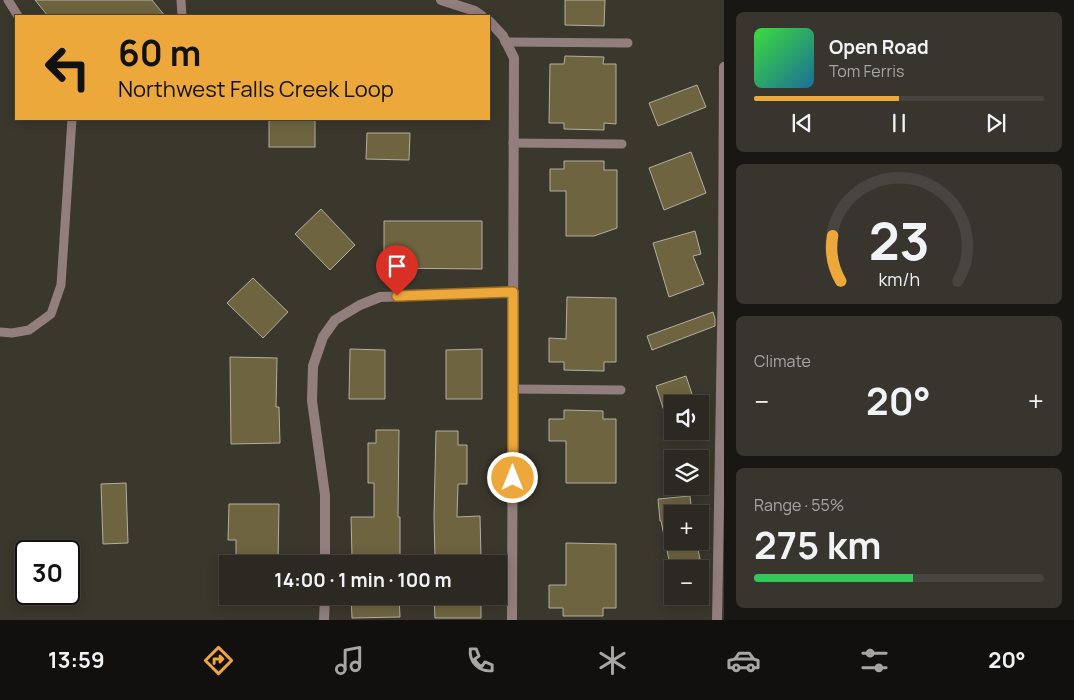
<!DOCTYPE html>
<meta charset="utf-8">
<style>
:root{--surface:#2c2922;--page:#38352f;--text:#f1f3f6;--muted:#a6a6a5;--line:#484540;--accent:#eda83b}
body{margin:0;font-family:Manrope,sans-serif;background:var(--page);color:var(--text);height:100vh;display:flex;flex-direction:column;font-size:19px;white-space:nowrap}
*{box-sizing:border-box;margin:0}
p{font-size:16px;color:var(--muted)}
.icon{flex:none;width:28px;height:28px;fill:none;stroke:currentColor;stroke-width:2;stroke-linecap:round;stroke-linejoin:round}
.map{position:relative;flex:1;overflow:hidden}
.drawer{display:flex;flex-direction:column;gap:12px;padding:12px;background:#181713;width:350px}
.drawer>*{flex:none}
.hud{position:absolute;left:15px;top:15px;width:475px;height:105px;border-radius:0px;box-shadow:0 2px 12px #0003,0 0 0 1px var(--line);background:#eda83b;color:#111;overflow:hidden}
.fabs{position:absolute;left:664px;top:395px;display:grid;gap:10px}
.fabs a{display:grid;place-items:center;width:45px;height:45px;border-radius:0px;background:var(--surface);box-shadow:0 2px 12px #0003,0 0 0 1px var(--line);font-size:25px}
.speed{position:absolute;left:15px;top:540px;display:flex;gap:10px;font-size:25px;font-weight:700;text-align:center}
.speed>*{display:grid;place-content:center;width:65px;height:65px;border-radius:50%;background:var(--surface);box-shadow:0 2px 12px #0003,0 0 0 1px var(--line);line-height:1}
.speed .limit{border:2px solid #111;border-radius:8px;background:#fff;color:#111}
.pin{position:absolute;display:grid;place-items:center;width:42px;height:42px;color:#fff;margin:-51px -21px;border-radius:50% 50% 50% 0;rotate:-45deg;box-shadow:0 0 5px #0007}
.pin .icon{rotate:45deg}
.me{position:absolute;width:55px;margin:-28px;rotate:0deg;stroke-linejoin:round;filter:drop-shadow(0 0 4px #0008)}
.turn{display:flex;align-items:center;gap:18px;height:105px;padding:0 20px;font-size:22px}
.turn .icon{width:65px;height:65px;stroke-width:2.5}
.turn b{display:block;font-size:35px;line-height:42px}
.big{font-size:38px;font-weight:700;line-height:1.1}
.drawer .widget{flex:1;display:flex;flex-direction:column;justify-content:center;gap:8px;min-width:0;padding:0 18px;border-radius:8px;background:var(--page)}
.drawer .dial{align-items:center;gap:0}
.dial svg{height:130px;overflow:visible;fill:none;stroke:var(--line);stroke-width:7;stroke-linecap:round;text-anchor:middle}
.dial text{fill:var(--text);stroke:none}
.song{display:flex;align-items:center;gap:15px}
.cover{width:60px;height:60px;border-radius:8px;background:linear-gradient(135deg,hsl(120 70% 55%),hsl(200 70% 35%))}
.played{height:5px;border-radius:2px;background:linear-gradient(90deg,var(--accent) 50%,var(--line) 50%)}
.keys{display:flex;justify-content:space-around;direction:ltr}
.heat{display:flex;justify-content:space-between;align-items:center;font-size:28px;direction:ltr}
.charge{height:8px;border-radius:4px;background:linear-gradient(90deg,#34c759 55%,var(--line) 0)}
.trip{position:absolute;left:219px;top:555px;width:288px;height:50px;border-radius:0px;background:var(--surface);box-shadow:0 2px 12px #0003,0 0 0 1px var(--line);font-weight:700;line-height:50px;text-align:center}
.dock{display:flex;height:80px;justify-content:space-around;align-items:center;background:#12100e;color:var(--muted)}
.dock .icon{width:35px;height:35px}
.dock .on{color:var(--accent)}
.dock b{font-size:22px;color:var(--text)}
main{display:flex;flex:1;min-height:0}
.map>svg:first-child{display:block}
</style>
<main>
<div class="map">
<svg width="724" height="620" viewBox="0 0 724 620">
<rect width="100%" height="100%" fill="#3a372d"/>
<g fill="#6e6440" stroke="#b2afa3">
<polygon points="35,0 152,0 165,16 48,16"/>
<polygon points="565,0 605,0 604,26 565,25"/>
<polygon points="565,56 604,57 603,64 616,64 616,124 604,123 604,130 564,129 564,123 549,123 550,64 564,64"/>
<polygon points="697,85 706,107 658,126 649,103"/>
<rect x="269" y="119" width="46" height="28"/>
<polygon points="367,133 410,133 409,160 366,159"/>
<polygon points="691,152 706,193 664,210 649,168"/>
<polygon points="564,161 604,161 604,170 617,170 617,228 594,236 566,236 566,191 550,191 550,169 564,169"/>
<polygon points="321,209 355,245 330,270 295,234"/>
<polygon points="384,221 482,221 482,269 384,268"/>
<polygon points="695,231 701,254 693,256 704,284 669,297 653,243"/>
<polygon points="253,278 288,312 263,338 227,303"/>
<polygon points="567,297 616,298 616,362 604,362 604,371 564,370 564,362 549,362 549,338 566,339"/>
<polygon points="713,312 715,319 715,326 652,350 647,336"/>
<polygon points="350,349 385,350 385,399 349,399"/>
<polygon points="482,349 482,399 446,399 446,350"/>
<polygon points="230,357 277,358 276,407 279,407 280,443 231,444"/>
<polygon points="686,376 694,400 684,404 672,404 672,408 664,411 656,386"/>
<polygon points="564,410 603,411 603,419 616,419 616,483 566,483 566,441 549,441 549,419 564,419"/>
<polygon points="376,430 399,430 398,517 400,517 400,557 352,557 351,517 374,517 374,483 368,483 368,443 376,443"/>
<polygon points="436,431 458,431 458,445 467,445 467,484 458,484 457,517 480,516 481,557 435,558 434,517"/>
<polygon points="126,483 128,543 103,544 101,484"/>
<polygon points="690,496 692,514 672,514 672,541 696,541 700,559 670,565 661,521 660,521 658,499"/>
<polygon points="229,504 279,504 278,564 236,564 236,540 228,540"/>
<polygon points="566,543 616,544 616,608 603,608 603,616 563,616 563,608 549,608 549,585 566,585"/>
<polygon points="351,596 399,596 400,617 352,618"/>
<polygon points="434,596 481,596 481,618 435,618"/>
</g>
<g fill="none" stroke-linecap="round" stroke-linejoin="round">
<g stroke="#927e7d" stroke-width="9">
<polyline points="8,0 18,16"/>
<polyline points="181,0 182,16"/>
<polyline points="505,42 628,43"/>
<polyline points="513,143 622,144"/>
<polyline points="0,332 12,333 29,330 51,314 61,285 72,119"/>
<polyline points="513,389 621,390"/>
</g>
<g stroke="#927e7d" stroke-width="10">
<polyline points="441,0 475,11 482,16"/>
<polyline points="489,21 503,36 514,58 512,620"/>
<polyline points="325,564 325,495 312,401 313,366 323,337 335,320 360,305 380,297 513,292"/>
<polyline points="324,620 325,596"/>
<polyline points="717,620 723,276 724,67"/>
</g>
</g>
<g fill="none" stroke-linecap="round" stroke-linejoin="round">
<g stroke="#9a6d26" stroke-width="12">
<polyline id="route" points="397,296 513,292 513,478"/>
</g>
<use href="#route" stroke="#eda83b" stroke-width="9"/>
</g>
</svg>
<div class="fabs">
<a><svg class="icon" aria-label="sound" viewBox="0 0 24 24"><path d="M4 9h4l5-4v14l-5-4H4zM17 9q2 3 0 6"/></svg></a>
<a><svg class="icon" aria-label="layers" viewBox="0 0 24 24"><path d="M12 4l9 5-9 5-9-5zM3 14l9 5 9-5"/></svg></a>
<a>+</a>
<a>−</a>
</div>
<div class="speed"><div class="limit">30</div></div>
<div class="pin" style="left:397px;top:296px;background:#d93025"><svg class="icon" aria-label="arrive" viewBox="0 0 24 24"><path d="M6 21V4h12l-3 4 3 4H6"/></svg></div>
<svg class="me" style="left:513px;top:478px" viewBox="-20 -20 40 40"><circle r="17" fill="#eda83b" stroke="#fff" stroke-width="3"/><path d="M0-11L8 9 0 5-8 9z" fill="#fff"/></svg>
<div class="trip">14:00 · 1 min · 100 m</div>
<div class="hud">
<div class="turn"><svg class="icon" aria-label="left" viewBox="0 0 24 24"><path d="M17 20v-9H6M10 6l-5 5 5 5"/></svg><div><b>60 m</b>Northwest Falls Creek Loop</div></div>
</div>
</div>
<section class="drawer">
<div class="widget">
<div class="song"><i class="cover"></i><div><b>Open Road</b><p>Tom Ferris</p></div></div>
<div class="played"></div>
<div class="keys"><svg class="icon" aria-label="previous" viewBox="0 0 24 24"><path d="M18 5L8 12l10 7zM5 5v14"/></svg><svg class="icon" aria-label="pause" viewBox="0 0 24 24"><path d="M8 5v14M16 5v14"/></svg><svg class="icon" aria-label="next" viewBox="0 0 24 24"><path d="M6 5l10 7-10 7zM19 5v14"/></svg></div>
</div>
<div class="widget dial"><svg viewBox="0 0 100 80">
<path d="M14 69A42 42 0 1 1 86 69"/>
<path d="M14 69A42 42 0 0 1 9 41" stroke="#eda83b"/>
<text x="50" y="56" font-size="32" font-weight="700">23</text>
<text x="50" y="72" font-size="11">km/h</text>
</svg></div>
<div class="widget"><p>Climate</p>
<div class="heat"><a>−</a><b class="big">20°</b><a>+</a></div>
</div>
<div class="widget"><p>Range · 55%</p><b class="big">275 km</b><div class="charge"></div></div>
</section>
</main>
<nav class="dock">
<b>13:59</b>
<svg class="icon on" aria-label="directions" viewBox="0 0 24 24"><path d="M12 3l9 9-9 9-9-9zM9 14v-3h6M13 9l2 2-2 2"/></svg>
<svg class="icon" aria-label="music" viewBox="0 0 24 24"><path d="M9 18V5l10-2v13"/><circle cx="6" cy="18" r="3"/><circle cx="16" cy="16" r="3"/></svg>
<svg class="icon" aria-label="phone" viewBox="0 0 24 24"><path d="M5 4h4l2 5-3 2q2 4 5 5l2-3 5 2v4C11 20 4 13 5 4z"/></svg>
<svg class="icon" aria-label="climate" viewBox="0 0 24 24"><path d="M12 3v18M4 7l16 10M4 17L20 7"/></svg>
<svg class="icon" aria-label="car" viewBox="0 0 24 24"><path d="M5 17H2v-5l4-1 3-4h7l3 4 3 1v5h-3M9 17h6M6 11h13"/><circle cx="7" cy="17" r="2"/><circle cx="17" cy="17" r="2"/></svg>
<svg class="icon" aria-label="filters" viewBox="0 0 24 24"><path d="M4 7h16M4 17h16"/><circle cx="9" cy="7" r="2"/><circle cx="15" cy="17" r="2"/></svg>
<b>20°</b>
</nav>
